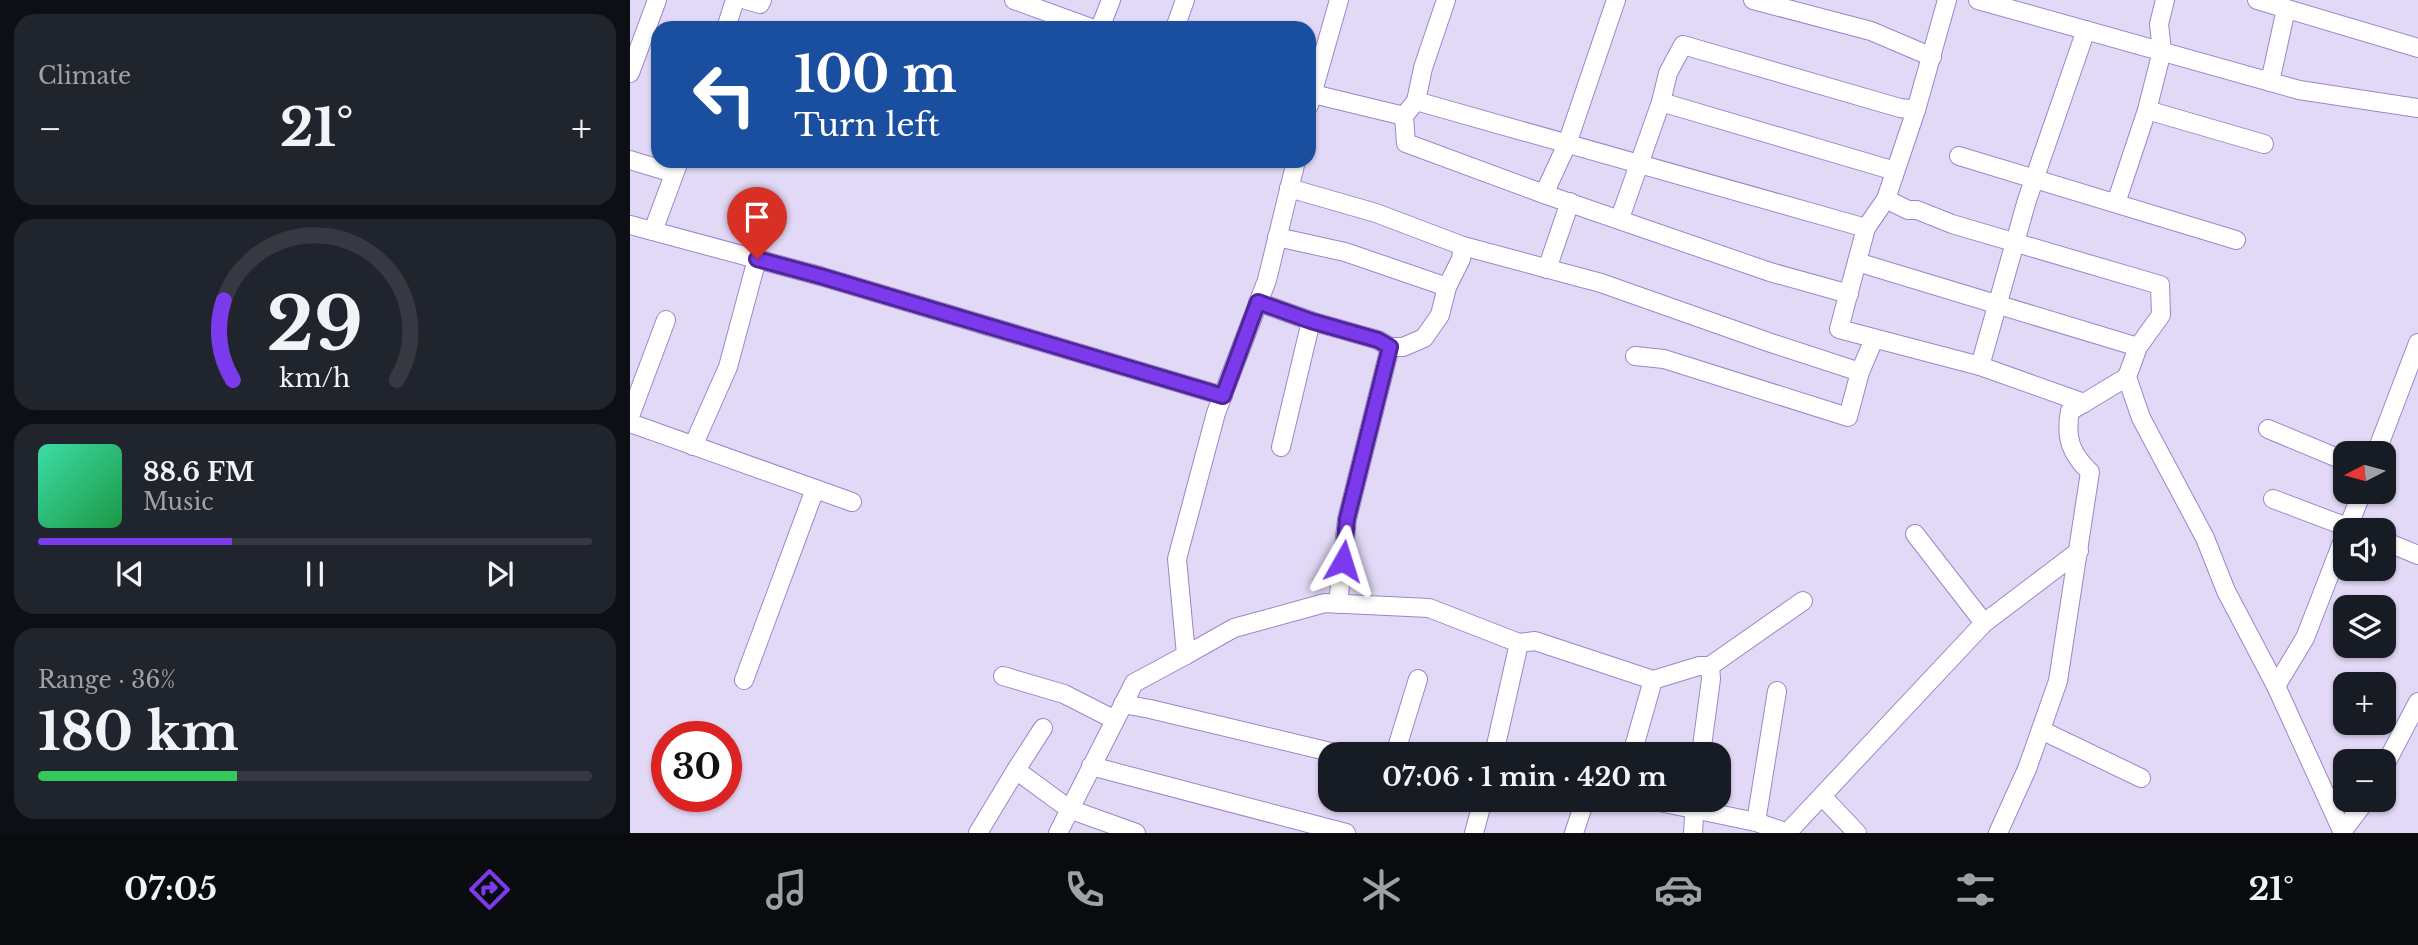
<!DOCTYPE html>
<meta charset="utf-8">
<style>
:root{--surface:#171b24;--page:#20242c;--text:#f1f3f6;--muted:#9ea1a6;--line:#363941;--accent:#7c3aed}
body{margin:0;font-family:"Libre Baskerville",serif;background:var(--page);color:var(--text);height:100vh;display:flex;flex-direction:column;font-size:26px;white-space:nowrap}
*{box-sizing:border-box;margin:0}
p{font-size:23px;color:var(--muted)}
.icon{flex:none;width:38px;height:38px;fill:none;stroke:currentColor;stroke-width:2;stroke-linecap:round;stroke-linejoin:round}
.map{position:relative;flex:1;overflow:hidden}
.details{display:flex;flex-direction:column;gap:14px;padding:14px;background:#0d0f14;width:630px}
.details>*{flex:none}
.guide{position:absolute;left:21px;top:21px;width:665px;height:147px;border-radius:21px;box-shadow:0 2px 5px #0004;background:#1a4fa0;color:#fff;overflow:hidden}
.needle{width:46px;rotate:264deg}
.controls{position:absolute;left:1703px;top:441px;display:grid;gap:14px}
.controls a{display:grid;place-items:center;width:63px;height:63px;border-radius:14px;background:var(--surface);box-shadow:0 2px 5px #0004;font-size:35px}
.speed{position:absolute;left:21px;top:721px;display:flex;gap:14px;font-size:35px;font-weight:700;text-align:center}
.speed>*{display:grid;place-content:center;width:91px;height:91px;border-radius:50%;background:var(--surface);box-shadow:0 2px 5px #0004;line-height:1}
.speed .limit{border:10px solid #d22;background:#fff;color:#111}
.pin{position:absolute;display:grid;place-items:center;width:60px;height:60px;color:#fff;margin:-72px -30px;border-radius:50% 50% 50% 0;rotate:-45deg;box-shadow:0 0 7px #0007}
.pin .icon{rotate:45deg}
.me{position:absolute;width:77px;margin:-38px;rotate:6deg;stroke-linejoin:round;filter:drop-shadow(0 0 5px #0008)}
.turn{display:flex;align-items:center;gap:24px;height:147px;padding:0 28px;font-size:32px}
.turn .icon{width:91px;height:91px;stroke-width:2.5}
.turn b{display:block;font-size:49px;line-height:60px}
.big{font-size:52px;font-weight:700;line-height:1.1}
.details .widget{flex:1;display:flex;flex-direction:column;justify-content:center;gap:10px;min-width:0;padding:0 24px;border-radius:21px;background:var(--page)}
.details .dial{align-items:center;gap:0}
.dial svg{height:182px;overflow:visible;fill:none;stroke:var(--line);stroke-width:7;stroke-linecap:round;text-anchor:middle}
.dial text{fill:var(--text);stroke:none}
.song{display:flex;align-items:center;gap:21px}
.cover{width:84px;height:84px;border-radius:10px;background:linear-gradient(135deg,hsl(160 70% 55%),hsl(140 70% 35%))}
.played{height:7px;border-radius:4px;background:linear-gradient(90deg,var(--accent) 35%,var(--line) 35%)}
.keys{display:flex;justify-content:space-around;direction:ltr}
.heat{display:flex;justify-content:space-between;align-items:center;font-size:38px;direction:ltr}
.charge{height:10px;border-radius:5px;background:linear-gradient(90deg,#34c759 36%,var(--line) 0)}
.trip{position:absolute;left:688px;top:742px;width:413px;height:70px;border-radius:21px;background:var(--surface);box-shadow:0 2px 5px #0004;font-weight:700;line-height:70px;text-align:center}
.tabs{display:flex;height:112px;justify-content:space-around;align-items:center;background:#090b0e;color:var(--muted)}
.tabs .icon{width:49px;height:49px}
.tabs .selected{color:var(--accent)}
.tabs b{font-size:32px;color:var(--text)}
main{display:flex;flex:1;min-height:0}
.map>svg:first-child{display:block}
</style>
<main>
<section class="details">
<div class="widget"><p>Climate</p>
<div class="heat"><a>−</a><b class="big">21°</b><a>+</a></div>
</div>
<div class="widget dial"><svg viewBox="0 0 100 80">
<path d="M14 69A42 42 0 1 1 86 69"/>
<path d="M14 69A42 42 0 0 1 10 34" stroke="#7c3aed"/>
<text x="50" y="56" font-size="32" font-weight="700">29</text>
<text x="50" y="72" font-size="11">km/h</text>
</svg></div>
<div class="widget">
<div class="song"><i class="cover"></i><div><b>88.6 FM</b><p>Music</p></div></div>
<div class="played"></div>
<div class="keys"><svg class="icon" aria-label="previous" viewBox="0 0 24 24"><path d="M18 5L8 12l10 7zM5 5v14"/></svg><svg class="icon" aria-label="pause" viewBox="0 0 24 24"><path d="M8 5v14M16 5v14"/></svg><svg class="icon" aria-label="next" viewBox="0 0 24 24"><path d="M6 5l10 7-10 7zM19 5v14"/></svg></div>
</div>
<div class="widget"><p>Range · 36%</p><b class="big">180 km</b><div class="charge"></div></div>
</section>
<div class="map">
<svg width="1788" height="833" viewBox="0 0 1788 833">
<rect width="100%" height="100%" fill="#e2d9f6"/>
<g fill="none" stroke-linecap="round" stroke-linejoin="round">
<g stroke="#9e85ca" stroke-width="20">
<g id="minor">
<polyline points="116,0 130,4 132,0"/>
<polyline points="384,0 461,28"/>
<polyline points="816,0 793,68 786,101 774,116 776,143 914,194 1140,272 1219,294"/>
<polyline points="1123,0 1241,31 1302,57"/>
<polyline points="1348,0 1669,90 1788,108"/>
<polyline points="1627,0 1788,48"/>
<polyline points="96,28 105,0"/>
<polyline points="470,28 481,0"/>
<polyline points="545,28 555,0"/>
<polyline points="0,73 27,0"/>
<polyline points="1640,82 1656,9"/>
<polyline points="679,93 774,116"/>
<path d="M786 101 1236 228 1209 329 1350 366 1454 403 1440 411C1435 438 1441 454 1460 472L1428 681 1397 769 1368 833"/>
<polyline points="1031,102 1265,171"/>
<polyline points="679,105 709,0"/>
<polyline points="1517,110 1634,144"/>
<polyline points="1329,156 1606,240"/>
<polyline points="0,160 43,173"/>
<polyline points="659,188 746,213 833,246 971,283 1141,343 1230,372"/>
<polyline points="914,194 937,144 986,0"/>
<polyline points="1256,199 1278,210 1287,210 1322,224 1530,285 1531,315 1508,347 1497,377 1511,418 1575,538 1596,591 1646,686 1675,638 1715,535"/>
<polyline points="1486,203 1517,110 1532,51 1529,24 1535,0"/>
<polyline points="990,218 1031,102 1038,73 1053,45 1270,108 1286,110"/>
<polyline points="0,225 190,276 593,396"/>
<polyline points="1236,228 1256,199 1286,110 1317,0"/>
<polyline points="23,231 49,161"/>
<polyline points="647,237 715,252 817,287"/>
<polyline points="1227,262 1508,347"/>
<polyline points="917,269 940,202"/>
<polyline points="628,302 681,321 748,340 760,347 773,347 794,338 810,315 817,287 831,259 833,246"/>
<polyline points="1005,356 1034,359 1218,417 1230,372 1244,339"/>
<polyline points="1350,366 1397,200 1456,30"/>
<polyline points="1454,403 1497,377"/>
<polyline points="0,416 36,320"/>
<polyline points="0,423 222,502"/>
<polyline points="1638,429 1715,461"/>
<polyline points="63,446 98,367 127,259"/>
<polyline points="651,447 681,321"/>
<polyline points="1746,453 1788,343"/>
<polyline points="1643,499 1725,530"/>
<polyline points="1717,530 1732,492"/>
<polyline points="1285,534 1354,623"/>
<polyline points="1754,541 1788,555"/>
<polyline points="708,604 717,519 760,347"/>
<polyline points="889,643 905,641 1023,680 1069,666 1080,666 1173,601"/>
<polyline points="556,655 604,628 695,603 799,608 889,643 864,754"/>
<polyline points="373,676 434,694 485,720"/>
<polyline points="114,680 185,489"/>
<polyline points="1646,686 1713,833"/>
<polyline points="493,704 520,709 709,754"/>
<polyline points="1411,730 1511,778"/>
<polyline points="765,754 788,679"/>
<polyline points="1002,754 1023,680"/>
<polyline points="1071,754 1081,679 1080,666"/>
<polyline points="461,766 716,833"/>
<polyline points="1754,767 1788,702"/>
<polyline points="386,770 413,728"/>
<polyline points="1192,796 1227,833"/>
<polyline points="1020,800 1126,822 1158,833"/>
<polyline points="1126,822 1147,691"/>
<polyline points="1712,832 1736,800"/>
<polyline points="348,833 386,770 439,809 506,833"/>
<polyline points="428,833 504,683 556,655 547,559 586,413 637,280 666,161"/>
<polyline points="844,833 853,800"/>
<polyline points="944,833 955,800"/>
<polyline points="1063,833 1065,800"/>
<polyline points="1157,833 1354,623 1449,551"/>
</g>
</g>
<use href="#minor" stroke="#fff" stroke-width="18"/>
</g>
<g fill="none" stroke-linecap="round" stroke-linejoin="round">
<g stroke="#51269a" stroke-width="18">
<polyline id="route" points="127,259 190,276 593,396 628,302 681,321 748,340 760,347 717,519 713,561"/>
</g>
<use href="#route" stroke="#7c3aed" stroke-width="12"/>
</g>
</svg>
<div class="controls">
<a><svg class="needle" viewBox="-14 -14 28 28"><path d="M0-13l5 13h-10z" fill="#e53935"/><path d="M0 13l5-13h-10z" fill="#9ea1a6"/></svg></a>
<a><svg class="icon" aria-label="sound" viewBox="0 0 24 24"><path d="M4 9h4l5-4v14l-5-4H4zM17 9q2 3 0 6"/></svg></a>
<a><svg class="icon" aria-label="layers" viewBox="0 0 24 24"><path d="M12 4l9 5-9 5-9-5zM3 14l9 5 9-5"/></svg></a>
<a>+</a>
<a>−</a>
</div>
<div class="speed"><div class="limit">30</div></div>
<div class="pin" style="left:127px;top:259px;background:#d93025"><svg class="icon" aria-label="arrive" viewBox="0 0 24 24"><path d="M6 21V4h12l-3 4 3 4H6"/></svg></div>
<svg class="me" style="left:713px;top:561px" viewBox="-20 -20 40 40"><path d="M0-17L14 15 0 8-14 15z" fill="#7c3aed" stroke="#fff" stroke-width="4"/></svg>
<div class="trip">07:06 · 1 min · 420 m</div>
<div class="guide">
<div class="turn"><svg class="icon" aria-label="left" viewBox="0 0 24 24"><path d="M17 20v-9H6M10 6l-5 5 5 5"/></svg><div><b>100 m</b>Turn left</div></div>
</div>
</div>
</main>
<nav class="tabs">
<b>07:05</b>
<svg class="icon selected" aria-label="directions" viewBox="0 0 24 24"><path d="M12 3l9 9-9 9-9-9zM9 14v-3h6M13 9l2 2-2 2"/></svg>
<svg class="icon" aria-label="music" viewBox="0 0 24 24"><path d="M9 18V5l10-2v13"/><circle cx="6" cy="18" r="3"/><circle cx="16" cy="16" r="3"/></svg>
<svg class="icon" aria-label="phone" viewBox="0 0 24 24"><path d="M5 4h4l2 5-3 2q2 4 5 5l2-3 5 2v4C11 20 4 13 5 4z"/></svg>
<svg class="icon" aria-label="climate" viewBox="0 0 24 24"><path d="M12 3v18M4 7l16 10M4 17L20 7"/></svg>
<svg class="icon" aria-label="car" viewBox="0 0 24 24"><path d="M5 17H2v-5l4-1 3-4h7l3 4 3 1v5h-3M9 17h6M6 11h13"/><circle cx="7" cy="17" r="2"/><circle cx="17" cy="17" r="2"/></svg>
<svg class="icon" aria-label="filters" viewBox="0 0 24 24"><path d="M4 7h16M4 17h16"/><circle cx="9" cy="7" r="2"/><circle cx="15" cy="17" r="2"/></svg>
<b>21°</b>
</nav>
